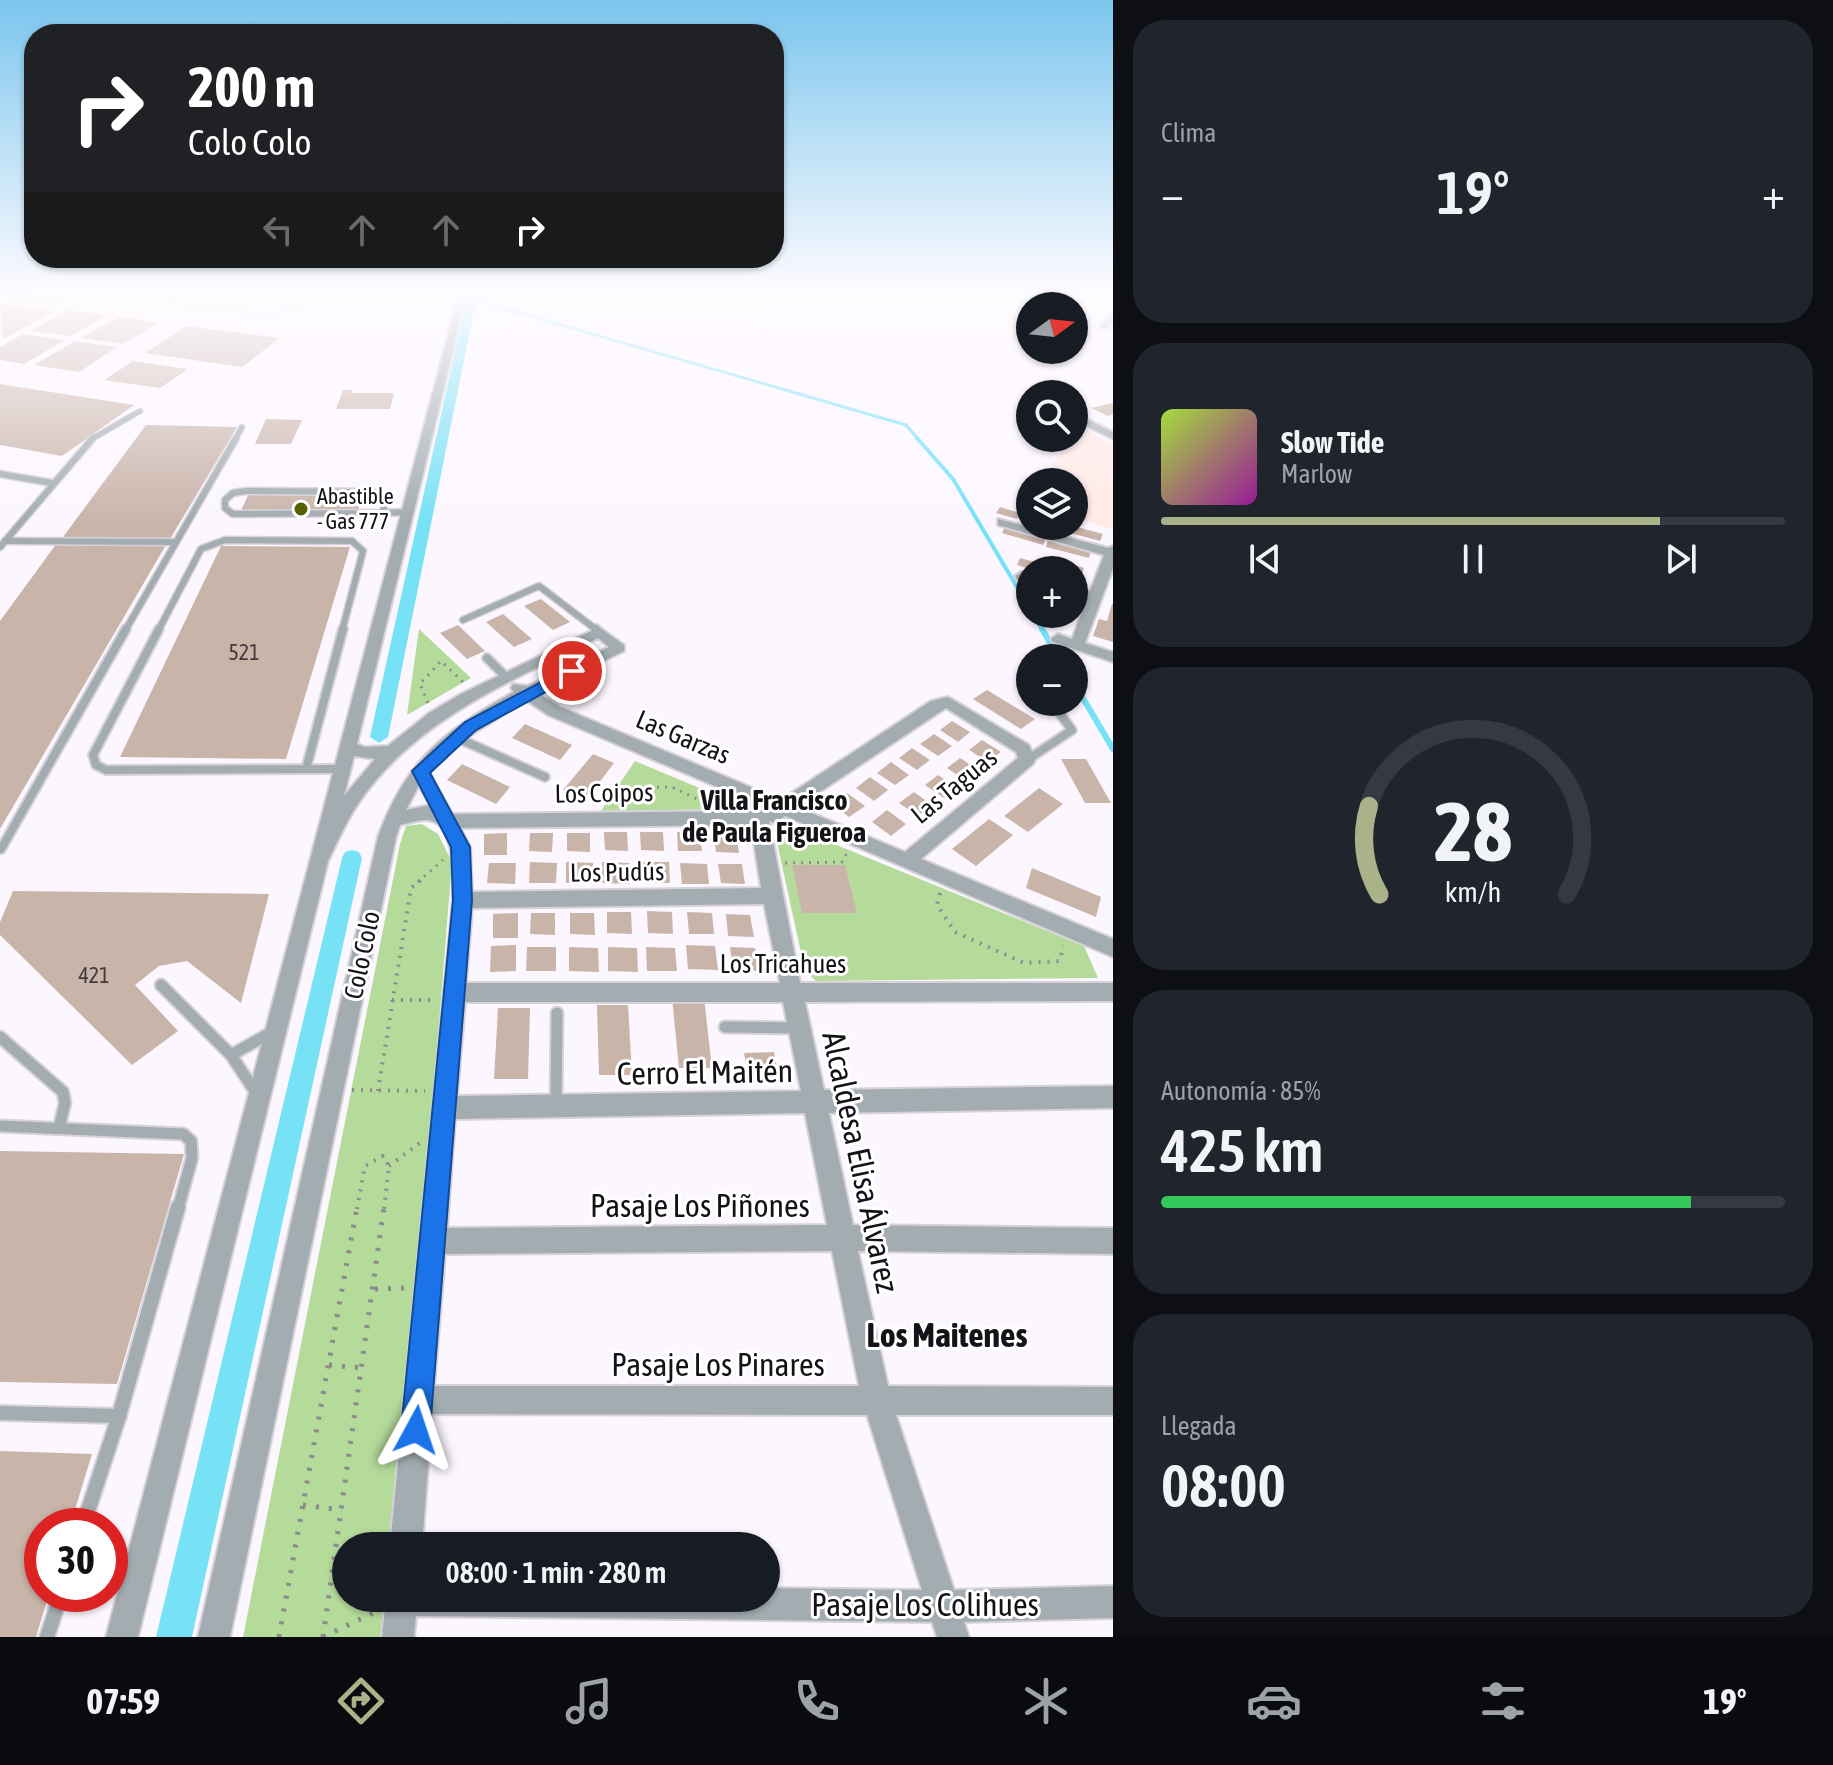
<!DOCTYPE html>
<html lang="es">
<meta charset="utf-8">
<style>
:root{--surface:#171b24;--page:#20242c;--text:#f1f3f6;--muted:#9ea1a6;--line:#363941;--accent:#abb188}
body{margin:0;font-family:"Asap Condensed",sans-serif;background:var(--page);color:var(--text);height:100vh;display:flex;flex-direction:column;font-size:30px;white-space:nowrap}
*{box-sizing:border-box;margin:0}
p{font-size:26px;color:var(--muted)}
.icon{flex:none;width:44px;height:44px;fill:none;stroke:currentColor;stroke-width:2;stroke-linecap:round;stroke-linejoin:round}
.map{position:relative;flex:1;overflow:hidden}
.panel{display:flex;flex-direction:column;gap:20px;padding:20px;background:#0d0f14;width:720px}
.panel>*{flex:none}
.top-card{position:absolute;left:24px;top:24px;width:760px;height:244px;border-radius:32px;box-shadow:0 2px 6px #0004;background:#202124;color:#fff;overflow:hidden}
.needle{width:52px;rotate:75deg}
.controls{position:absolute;left:1016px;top:292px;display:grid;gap:16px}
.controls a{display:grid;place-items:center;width:72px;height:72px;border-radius:50%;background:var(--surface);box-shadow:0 2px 6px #0004;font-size:40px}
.speed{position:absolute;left:24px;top:1508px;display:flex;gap:16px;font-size:40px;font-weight:700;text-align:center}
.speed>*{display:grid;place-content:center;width:104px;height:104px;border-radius:50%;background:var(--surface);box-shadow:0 2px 6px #0004;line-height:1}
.speed .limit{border:12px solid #d22;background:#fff;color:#111}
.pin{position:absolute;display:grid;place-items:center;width:68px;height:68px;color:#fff;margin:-34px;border:4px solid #fff;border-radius:50%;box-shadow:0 2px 8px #0007}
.me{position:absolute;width:88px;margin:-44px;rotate:5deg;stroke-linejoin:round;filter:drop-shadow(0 0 6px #0008)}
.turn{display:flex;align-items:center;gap:28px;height:168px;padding:0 32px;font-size:36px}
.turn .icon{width:104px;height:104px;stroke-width:2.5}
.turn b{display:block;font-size:56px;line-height:68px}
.lanes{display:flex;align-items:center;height:76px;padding:0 32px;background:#0003;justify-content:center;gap:40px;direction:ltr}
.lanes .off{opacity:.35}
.big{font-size:60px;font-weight:600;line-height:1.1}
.panel .widget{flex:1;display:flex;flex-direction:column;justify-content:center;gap:12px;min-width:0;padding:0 28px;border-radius:32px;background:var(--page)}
.panel .dial{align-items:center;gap:0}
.dial svg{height:208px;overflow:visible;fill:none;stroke:var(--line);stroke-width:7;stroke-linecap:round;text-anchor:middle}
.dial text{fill:var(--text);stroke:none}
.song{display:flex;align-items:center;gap:24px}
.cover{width:96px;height:96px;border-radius:12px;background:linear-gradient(135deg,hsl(80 70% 55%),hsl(300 70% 35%))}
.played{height:8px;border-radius:4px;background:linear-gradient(90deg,var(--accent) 80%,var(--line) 80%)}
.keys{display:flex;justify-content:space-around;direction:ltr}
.heat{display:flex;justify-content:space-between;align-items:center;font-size:44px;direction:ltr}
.charge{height:12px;border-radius:6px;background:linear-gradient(90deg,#34c759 85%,var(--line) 0)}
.trip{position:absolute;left:332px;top:1532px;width:448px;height:80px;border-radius:40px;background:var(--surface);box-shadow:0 2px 6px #0004;font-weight:600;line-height:80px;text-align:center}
.menu{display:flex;height:128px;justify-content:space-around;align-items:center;background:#090b0e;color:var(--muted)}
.menu .icon{width:56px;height:56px}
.menu .on{color:var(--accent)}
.menu b{font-size:36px;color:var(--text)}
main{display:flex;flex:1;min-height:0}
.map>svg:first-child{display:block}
</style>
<main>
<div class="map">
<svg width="1113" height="1637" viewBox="0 0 1113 1637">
<rect width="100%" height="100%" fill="#fcf7ff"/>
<polygon fill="#ffeae6" points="1078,425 1113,444 1113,529 1074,518 1074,482 1038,482 1043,480 1070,438 1074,438"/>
<g fill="#b5db9b">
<polygon points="419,629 471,678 407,715"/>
<polygon points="635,761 735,803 736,809 601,811"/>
<polygon points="780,822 1084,946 1098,978 816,981 805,971 774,829"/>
<polygon points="422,824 438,834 452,862 397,1546 346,1546 346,1598 392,1598 389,1637 243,1637 400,844 406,826"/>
</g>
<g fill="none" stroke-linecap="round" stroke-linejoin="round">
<polyline stroke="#77e1f6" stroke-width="3" points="469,298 906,425 919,440"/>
<g stroke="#77e1f6" stroke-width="4">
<polyline points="917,438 953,479 1030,609"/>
<polyline points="1033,614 1043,631"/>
</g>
<g stroke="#77e1f6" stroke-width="6">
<polyline points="1042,629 1059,658"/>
<polyline points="1074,683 1113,749"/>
</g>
<g fill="#77e1f6" fill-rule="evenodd">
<polygon points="445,293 459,293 476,301 388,737 379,743 370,737 466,302"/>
<polygon points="352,850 359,852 362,858 192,1637 156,1637 342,858 345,852"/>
</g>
</g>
<g fill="#c9b4aa">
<polygon points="0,304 54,311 3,339"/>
<polygon points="68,310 108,315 71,336 30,331"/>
<polygon points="118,317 159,322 124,344 81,338"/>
<polygon points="187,326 280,338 242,367 145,353"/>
<polygon points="23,334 65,340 24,364 0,360 0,347"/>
<polygon points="75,341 117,347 79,372 34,365"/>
<polygon points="133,361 188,369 160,388 104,380"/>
<polygon points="0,384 134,405 62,456 0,445"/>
<polygon points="343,390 352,390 351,393 394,393 390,409 336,409"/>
<polygon points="1113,403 1113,414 1108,416 1091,408"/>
<polygon points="266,419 302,420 291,444 255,444"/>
<polygon points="146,425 237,427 170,539 63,537"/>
<polygon points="249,493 363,493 358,511 241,511"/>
<polygon points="1000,507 1020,513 1017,519 996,513"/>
<polygon points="1073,526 1103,534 1100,541 1070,533"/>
<polygon points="1005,527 1046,538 1043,545 1002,533"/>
<polygon points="1048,540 1091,551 1089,558 1046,547"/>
<polygon points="57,543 166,545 0,829 0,621"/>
<polygon points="221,546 350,547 286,759 120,757"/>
<polygon points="1020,558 1050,566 1049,570 1034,570 1017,565"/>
<polygon points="1072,564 1084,568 1078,584 1074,583 1074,570 1069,570"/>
<polygon points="541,599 570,622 553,630 524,606"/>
<polygon points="1112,604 1113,604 1113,642 1093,636 1099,619 1107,621"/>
<polygon points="503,614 532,639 514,647 486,622"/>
<polygon points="458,625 485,651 467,659 440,633"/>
<polygon points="987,690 1035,719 1021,729 973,699"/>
<polygon points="952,721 970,732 958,742 940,730"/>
<polygon points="525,724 572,745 560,760 512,738"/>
<polygon points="934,734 952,746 938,756 920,744"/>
<polygon points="982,740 1001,752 988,762 969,750"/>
<polygon points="912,748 930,760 917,770 899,758"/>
<polygon points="593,754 614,763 586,800 563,790"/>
<polygon points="960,758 979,770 966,781 947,768"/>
<polygon points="1061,759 1086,759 1111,803 1085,803"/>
<polygon points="891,762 909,775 895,785 877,773"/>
<polygon points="462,764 510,787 496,804 447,780"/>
<polygon points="938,775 957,788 944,798 925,785"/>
<polygon points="870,777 888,790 874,801 856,788"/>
<polygon points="1039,788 1063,804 1028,832 1004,816"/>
<polygon points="914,792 932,805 918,816 899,803"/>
<polygon points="847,793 865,806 849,817 832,804"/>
<polygon points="887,810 906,824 891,836 872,822"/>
<polygon points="989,819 1013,835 976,866 952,849"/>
<polygon points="604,832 627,832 628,851 605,850"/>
<polygon points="640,832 663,832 664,851 641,850"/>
<polygon points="677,832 700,832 702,851 678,851"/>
<polygon points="507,833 507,855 484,855 484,834"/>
<polygon points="530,833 553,833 552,852 529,851"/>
<polygon points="567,833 590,833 590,852 567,851"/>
<polygon points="714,834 736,834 739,853 716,852"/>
<polygon points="530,862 557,863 556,883 529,883"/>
<polygon points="566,862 593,863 594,883 566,883"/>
<polygon points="602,862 629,863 630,884 602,883"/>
<polygon points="641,862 669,862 670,883 643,882"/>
<polygon points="489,863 516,863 515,884 487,883"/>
<polygon points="680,863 707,864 709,884 682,884"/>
<polygon points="718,864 742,864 745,884 721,883"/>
<polygon points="792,865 845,865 857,913 802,913"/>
<polygon points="1032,868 1101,897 1096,917 1026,888"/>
<polygon points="13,891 269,894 241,1003 187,961 159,966 135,985 178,1031 132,1065 0,935 0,922"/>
<polygon points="647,911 672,912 673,934 648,933"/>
<polygon points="607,912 631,912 632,934 607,933"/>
<polygon points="687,912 712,913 714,934 689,934"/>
<polygon points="518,913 518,938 493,938 493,914"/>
<polygon points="531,913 555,913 555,935 530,934"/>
<polygon points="570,913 594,913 595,935 570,934"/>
<polygon points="726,914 750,915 754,937 728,936"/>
<polygon points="516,945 516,971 490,972 491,946"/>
<polygon points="686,945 715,946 718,970 688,969"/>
<polygon points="527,947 556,947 556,971 526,971"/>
<polygon points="569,947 598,948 599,972 569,971"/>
<polygon points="608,947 637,948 638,972 608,971"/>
<polygon points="646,947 675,948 677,971 647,971"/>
<polygon points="730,947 755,948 759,971 733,970"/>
<polygon points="672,998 704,998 712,1068 679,1068"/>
<polygon points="597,1005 628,1005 632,1075 599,1075"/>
<polygon points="498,1008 530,1008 528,1079 494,1079"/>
<polygon points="774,1052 779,1077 749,1078 744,1053"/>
<polygon points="0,1151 184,1154 117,1384 0,1382"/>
<polygon points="0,1451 92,1454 70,1526 42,1526 42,1594 49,1594 36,1637 0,1637"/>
</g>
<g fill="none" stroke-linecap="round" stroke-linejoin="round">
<g stroke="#d7d2da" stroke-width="7">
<g id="service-far4">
<polyline points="0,293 55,301"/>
<polyline points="90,440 140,411"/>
<polyline points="235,440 242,427"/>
</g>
</g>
<g stroke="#d7d2da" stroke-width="9">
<g id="service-far3">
<polyline points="0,474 52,483"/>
<polygon points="246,491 373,492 385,500 383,513 233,514 225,508 225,500 233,493"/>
<polyline points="383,513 408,512"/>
<polyline points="5,541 175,542"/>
<polyline points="0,547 93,438"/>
<polyline points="463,620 539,586 598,631"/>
<polyline points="125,631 236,438"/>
<polyline points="158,631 201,549 225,540 352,541 363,551 342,631"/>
</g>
</g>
<g stroke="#d7d2da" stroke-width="12">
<g id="service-far2">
<polyline points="159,629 93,755 96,765 106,770 342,769"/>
<polyline points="596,629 599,632"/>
<polyline points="487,658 507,678"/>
<polyline points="1030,682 1025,686 1030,689"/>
<polyline points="455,737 545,777"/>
<polyline points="1027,760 1072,730 1051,702"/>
<polyline points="306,769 343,629"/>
<polyline points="1,849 126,629"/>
</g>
</g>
<g stroke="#d7d2da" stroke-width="15">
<g id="service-far1">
<polyline points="161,985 231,1055 256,1093"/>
<polyline points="725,1027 798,1028"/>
<polyline points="0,1037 63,1092 65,1103 59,1128"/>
<polyline points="231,1055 274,1031"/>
<polyline points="556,1106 557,1013"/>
<polyline points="0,1126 183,1134 191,1141 192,1158 178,1209"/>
</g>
</g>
<g stroke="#d7d2da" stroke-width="18">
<g id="service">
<polyline points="0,1413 119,1416"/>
<polyline points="83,1526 119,1416 178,1207"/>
<polyline points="47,1637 61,1594"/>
</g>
</g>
<g stroke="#d7d2da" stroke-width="4">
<g id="minor">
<path d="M462 294 466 297 357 744 365 747 388 746 429 713 461 694 599 627 624 645V651L538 693 560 707 781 800 931 701 948 697 1029 745 1035 760 1033 764 921 859 1113 939V957L785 816 775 823 769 821 800 983H1113V1001L805 1002 824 1090 1113 1086V1108L829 1113 853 1225 1113 1228V1254L858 1251 888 1386 1113 1387V1415H896L954 1590 1113 1586V1618L964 1622 969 1637H937L932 1622 416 1616 414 1637H382L386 1598H766V1588L922 1590 867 1415 432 1414 422 1546H390L453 900C453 880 457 820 426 820 418 820 409 823 400 825L396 837 230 1637H198L378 837C405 762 445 729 514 692L511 688 513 684 527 686 609 647 598 638C511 681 417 719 360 801 347 819 338 841 328 861L138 1637H106L458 297ZM526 700 548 715 748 800 749 811 452 814 429 772 457 744ZM946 708 1016 752 1018 758 905 852 797 807ZM354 756 375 759 344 796ZM419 785 430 805 406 810ZM751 825 761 888 472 892 470 847 460 828ZM764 904 780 983H466L472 908ZM465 1002H783L801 1091 457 1096ZM805 1113 827 1225 447 1228 455 1119ZM832 1251 859 1386H434L445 1254Z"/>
<polygon points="1113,313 1113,321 1107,328 1101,328 1101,324"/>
<polygon points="1074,413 1113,432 1113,439 1074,420"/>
<polygon points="998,519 1108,548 1113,546 1113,568 1085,643 1113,652 1113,662 1053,642 1051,639 1058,634 1072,639 1087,599 1074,595 1074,587 1090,591 1104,555 998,525"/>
<polygon points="1022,572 1030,574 1030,582 1017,579 1015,576"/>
</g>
</g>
<polyline stroke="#8d8990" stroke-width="2" stroke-dasharray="1 3" stroke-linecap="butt" points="132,293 141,299 269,315 298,308 305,293"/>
<g stroke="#8d8990" stroke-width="3" stroke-dasharray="2 6" stroke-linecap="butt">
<polyline points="428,703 420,684 441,661 464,683"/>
<polyline points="617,803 627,788 672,787 699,800 705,790"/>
<polyline points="785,863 842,862 847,853"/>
<polyline points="418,882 443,860"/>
</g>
<g stroke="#8d8990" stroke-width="4" stroke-dasharray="2 7" stroke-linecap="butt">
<polyline points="940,893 937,905 955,932 1024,963 1059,961 1064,946"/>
<polyline points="392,1000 433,1000"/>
<polyline points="352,1090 425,1091"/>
<polyline points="378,1091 411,888 421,880"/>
<polyline points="389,1166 421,1142"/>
<polyline points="357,1209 365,1166 383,1156 389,1166 384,1209"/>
</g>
<g stroke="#8d8990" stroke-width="5" stroke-dasharray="3 10" stroke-linecap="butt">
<polyline points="375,1289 407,1288"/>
<polyline points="329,1365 363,1368"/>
<polyline points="303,1505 342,1510"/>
<polyline points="279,1637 357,1207"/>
<polyline points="323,1637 384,1207"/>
<polyline points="323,1637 373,1613"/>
</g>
<use href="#service-far4" stroke="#a3adb1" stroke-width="5"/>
<use href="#service-far3" stroke="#a3adb1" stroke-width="6"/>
<use href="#service-far2" stroke="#a3adb1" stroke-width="8"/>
<use href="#service-far1" stroke="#a3adb1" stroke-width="11"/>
<use href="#service" stroke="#a3adb1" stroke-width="14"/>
<use href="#minor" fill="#a3adb1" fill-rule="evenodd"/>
</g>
<linearGradient id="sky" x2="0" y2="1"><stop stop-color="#7bc6ee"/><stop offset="0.56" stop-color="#fefbff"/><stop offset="1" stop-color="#fefbff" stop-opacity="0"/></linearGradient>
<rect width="1113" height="522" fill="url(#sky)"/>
<polygon fill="#1a73e8" stroke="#114b97" stroke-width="2" points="572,666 577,668 577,675 476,730 430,773 470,847 472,900 430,1430 426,1440 416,1444 405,1440 401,1430 453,900 451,847 412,771 465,722"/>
<circle fill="#556101" stroke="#fff" stroke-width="3" cx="301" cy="509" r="8"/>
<g text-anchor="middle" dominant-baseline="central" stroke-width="6" stroke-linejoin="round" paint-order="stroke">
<g font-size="22" fill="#151218" stroke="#fff" text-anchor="start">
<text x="317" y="496">Abastible<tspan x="317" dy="25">- Gas 777</tspan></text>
</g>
<g font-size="22" fill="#423a3c">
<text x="244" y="652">521</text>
<text x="94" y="975">421</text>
</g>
<g font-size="26" fill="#151218" stroke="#fff">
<text transform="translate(683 737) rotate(23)">Las Garzas</text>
<text transform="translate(954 786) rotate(-39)">Las Taguas</text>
<text transform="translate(604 793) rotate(-1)">Los Coipos</text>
<text transform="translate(617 872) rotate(-1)">Los Pudús</text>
<text transform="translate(362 955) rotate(-78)">Colo Colo</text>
<text x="783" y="964">Los Tricahues</text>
</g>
<g font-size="28" font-weight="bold" fill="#151218" stroke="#fff">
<text x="774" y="800">Villa Francisco<tspan x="774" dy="32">de Paula Figueroa</tspan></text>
</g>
<g font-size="32" fill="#151218" stroke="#fff">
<text transform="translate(705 1072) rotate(-1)">Cerro El Maitén</text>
<text transform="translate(861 1162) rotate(78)">Alcaldesa Elisa Álvarez</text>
<text x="700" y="1205">Pasaje Los Piñones</text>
<text x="718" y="1364">Pasaje Los Pinares</text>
<text x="925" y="1604">Pasaje Los Colihues</text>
</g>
<g font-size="34" font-weight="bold" fill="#151218" stroke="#fff">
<text x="947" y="1334">Los Maitenes</text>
</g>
</g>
</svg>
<div class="controls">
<a><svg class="needle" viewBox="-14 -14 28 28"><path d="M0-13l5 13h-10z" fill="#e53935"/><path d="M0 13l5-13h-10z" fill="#9ea1a6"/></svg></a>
<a><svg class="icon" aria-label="search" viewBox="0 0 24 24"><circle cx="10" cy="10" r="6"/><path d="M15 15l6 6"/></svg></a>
<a><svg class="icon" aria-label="layers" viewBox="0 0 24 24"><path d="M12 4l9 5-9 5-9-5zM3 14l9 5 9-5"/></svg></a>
<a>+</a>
<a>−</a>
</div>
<div class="speed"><div class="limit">30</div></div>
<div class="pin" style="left:572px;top:671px;background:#d93025"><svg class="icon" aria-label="arrive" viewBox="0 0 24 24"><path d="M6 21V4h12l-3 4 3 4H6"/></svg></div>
<svg class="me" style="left:416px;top:1430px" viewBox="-20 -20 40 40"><path d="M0-17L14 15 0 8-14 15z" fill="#1a73e8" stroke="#fff" stroke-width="4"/></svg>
<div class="trip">08:00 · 1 min · 280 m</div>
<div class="top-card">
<div class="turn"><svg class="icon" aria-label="right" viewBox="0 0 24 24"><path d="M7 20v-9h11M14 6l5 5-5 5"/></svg><div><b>200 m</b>Colo Colo</div></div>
<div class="lanes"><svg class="icon off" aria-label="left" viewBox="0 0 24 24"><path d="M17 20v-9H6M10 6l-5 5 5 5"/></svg><svg class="icon off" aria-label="ahead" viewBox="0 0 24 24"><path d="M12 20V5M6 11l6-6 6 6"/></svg><svg class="icon off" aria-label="ahead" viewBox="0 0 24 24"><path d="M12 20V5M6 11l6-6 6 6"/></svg><svg class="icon" aria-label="right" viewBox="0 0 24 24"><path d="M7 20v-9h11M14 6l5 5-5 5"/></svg></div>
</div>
</div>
<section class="panel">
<div class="widget"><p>Clima</p>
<div class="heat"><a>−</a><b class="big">19°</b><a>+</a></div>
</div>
<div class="widget">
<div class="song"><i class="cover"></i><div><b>Slow Tide</b><p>Marlow</p></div></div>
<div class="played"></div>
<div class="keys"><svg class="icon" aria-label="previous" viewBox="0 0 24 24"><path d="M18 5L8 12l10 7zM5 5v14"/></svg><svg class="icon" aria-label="pause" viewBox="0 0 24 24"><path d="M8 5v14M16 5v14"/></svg><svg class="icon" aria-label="next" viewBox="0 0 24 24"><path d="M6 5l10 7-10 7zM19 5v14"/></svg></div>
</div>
<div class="widget dial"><svg viewBox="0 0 100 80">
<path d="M14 69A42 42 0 1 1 86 69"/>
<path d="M14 69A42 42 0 0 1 10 35" stroke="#abb188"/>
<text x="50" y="56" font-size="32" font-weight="700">28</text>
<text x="50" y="72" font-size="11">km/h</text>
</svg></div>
<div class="widget"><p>Autonomía · 85%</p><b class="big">425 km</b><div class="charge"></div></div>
<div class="widget"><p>Llegada</p><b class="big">08:00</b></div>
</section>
</main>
<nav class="menu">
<b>07:59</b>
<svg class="icon on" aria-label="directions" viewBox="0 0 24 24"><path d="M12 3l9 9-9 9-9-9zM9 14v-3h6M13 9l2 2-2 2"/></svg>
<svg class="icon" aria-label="music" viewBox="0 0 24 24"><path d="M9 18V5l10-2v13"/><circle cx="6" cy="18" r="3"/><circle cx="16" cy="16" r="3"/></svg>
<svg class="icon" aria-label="phone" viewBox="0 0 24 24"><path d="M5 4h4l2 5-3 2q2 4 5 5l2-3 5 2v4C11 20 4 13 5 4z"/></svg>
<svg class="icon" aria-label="climate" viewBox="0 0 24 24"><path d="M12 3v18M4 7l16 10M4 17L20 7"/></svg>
<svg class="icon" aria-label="car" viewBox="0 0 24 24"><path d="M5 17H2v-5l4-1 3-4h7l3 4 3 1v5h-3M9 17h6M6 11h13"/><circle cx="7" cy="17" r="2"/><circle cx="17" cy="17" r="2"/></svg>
<svg class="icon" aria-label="filters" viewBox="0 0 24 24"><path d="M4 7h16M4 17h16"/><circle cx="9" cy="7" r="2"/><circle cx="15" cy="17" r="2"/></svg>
<b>19°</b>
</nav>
